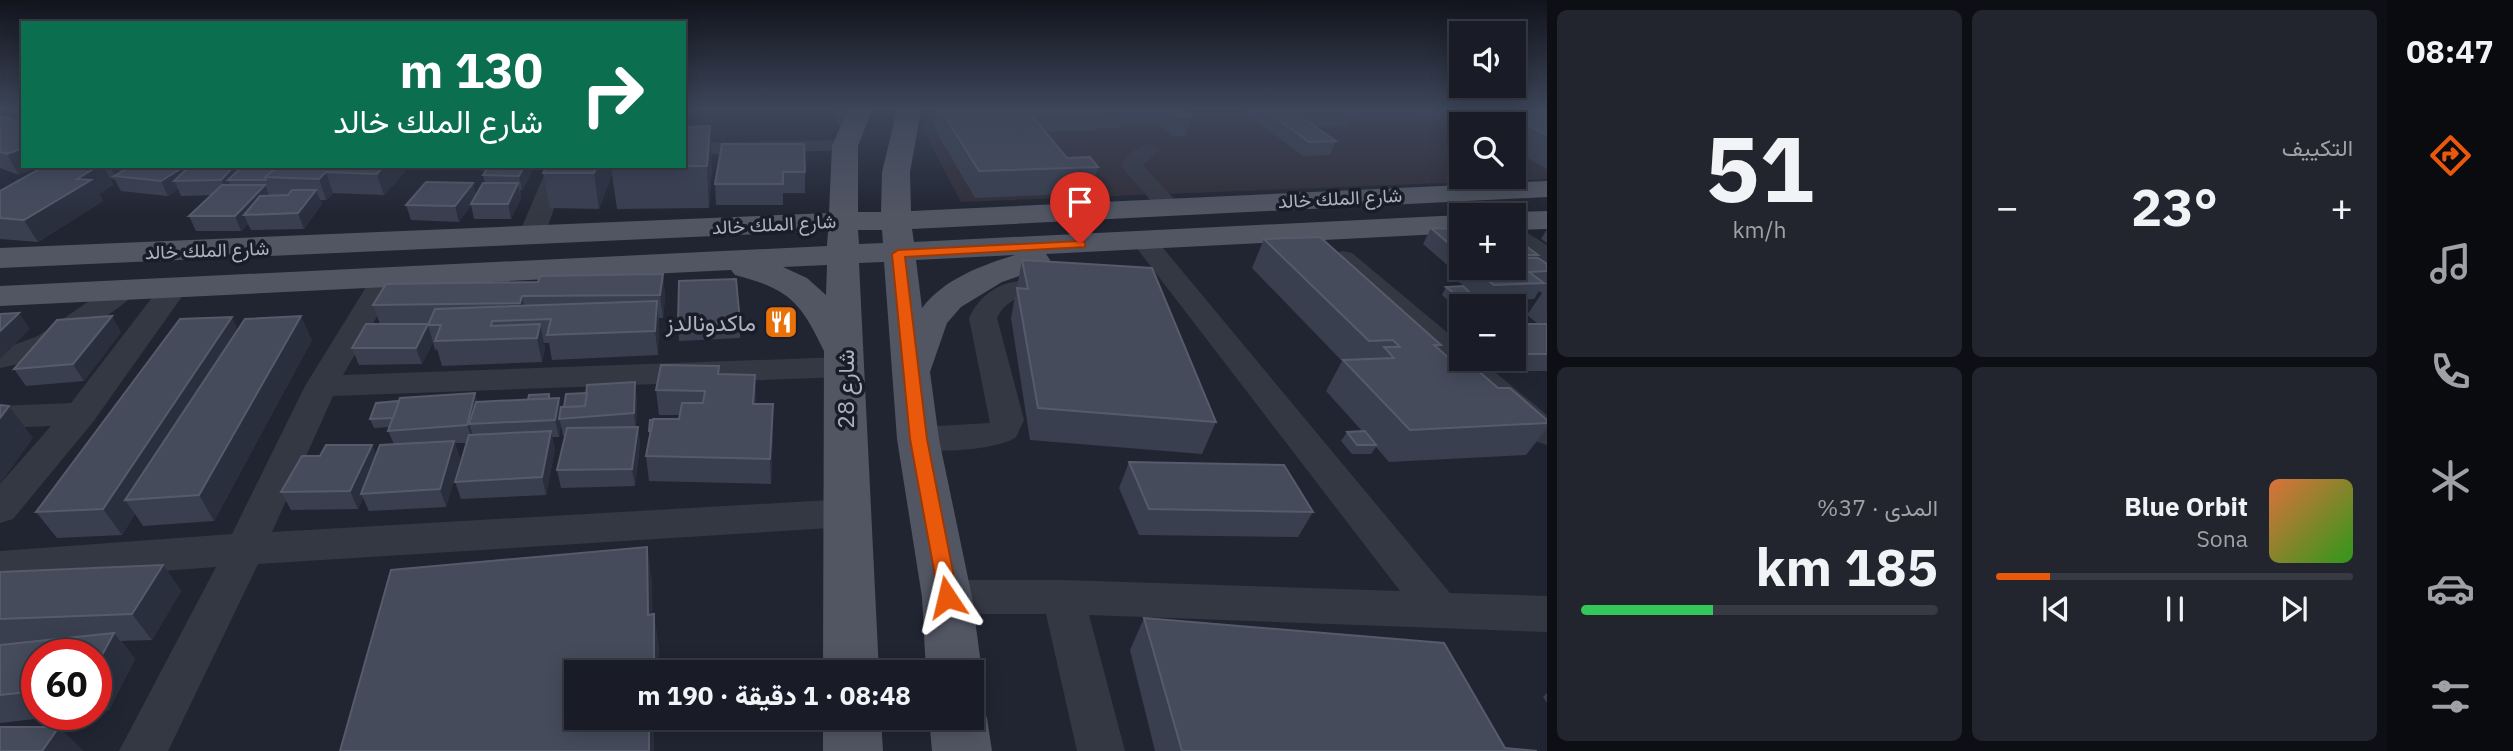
<!DOCTYPE html>
<html lang="ar">
<meta charset="utf-8">
<style>
:root{--surface:#191c26;--page:#22252e;--text:#f1f3f6;--muted:#9fa1a7;--line:#373a43;--accent:#ea580c}
body{margin:0;font-family:"IBM Plex Sans",Vazirmatn,sans-serif;background:var(--page);color:var(--text);direction:rtl;height:100vh;display:flex;flex-direction:column;font-size:26px;white-space:nowrap}
*{box-sizing:border-box;margin:0}
p{font-size:23px;color:var(--muted)}
.icon{flex:none;width:38px;height:38px;fill:none;stroke:currentColor;stroke-width:2;stroke-linecap:round;stroke-linejoin:round}
.map{position:relative;flex:1;overflow:hidden;direction:ltr}
.panel{display:flex;flex-direction:column;gap:10px;padding:10px;background:#0e0f15;width:840px}
.panel>*{flex:none}
.hud{position:absolute;left:21px;top:21px;width:665px;height:147px;border-radius:0px;box-shadow:0 4px 18px #0003,0 0 0 2px var(--line);direction:rtl;background:#0b6e4f;color:#fff;overflow:hidden}
.fabs{position:absolute;left:1449px;top:21px;display:grid;gap:14px}
.fabs a{display:grid;place-items:center;width:77px;height:77px;border-radius:0px;background:var(--surface);box-shadow:0 4px 18px #0003,0 0 0 2px var(--line);font-size:35px}
.speed{position:absolute;left:21px;top:639px;display:flex;gap:14px;font-size:35px;font-weight:700;text-align:center}
.speed>*{display:grid;place-content:center;width:91px;height:91px;border-radius:50%;background:var(--surface);box-shadow:0 4px 18px #0003,0 0 0 2px var(--line);line-height:1}
.speed .limit{border:10px solid #d22;background:#fff;color:#111}
.pin{position:absolute;display:grid;place-items:center;width:60px;height:60px;color:#fff;margin:-72px -30px;border-radius:50% 50% 50% 0;rotate:-45deg;box-shadow:0 0 7px #0007}
.pin .icon{rotate:45deg}
.me{position:absolute;width:77px;margin:-38px;rotate:350deg;stroke-linejoin:round;filter:drop-shadow(0 0 5px #0008)}
.turn{display:flex;align-items:center;gap:24px;height:147px;padding:0 28px;font-size:32px}
.turn .icon{width:91px;height:91px;stroke-width:2.5}
.turn b{display:block;font-size:49px;line-height:60px}
.big{font-size:52px;font-weight:800;line-height:1.1}
.panel .widget{flex:1;display:flex;flex-direction:column;justify-content:center;gap:10px;min-width:0;padding:0 24px;border-radius:10px;background:var(--page)}
.panel .dial{align-items:center;gap:0}
.dial b{font-size:91px;line-height:1}
.song{display:flex;align-items:center;gap:21px}
.cover{width:84px;height:84px;border-radius:10px;background:linear-gradient(135deg,hsl(20 70% 55%),hsl(110 70% 35%))}
.played{height:7px;border-radius:4px;background:linear-gradient(90deg,var(--accent) 15%,var(--line) 15%)}
.keys{display:flex;justify-content:space-around;direction:ltr}
.heat{display:flex;justify-content:space-between;align-items:center;font-size:38px;direction:ltr}
.charge{height:10px;border-radius:5px;background:linear-gradient(90deg,#34c759 37%,var(--line) 0)}
.panel .tiles{flex:1;display:grid;gap:10px;grid-template-columns:repeat(2,1fr)}
.trip{position:absolute;left:564px;top:660px;width:420px;height:70px;border-radius:0px;background:var(--surface);box-shadow:0 4px 18px #0003,0 0 0 2px var(--line);font-weight:800;line-height:70px;text-align:center;direction:rtl}
main{display:flex;flex:1;min-height:0}
.dock{display:flex;flex-direction:column;width:126px;justify-content:space-around;align-items:center;background:#0a0b0f;color:var(--muted)}
.dock .icon{width:49px;height:49px}
.dock .selected{color:var(--accent)}
.dock b{font-size:32px;color:var(--text)}
.map>svg:first-child{display:block}
</style>
<main>
<nav class="dock">
<b>08:47</b>
<svg class="icon selected" aria-label="directions" viewBox="0 0 24 24"><path d="M12 3l9 9-9 9-9-9zM9 14v-3h6M13 9l2 2-2 2"/></svg>
<svg class="icon" aria-label="music" viewBox="0 0 24 24"><path d="M9 18V5l10-2v13"/><circle cx="6" cy="18" r="3"/><circle cx="16" cy="16" r="3"/></svg>
<svg class="icon" aria-label="phone" viewBox="0 0 24 24"><path d="M5 4h4l2 5-3 2q2 4 5 5l2-3 5 2v4C11 20 4 13 5 4z"/></svg>
<svg class="icon" aria-label="climate" viewBox="0 0 24 24"><path d="M12 3v18M4 7l16 10M4 17L20 7"/></svg>
<svg class="icon" aria-label="car" viewBox="0 0 24 24"><path d="M5 17H2v-5l4-1 3-4h7l3 4 3 1v5h-3M9 17h6M6 11h13"/><circle cx="7" cy="17" r="2"/><circle cx="17" cy="17" r="2"/></svg>
<svg class="icon" aria-label="filters" viewBox="0 0 24 24"><path d="M4 7h16M4 17h16"/><circle cx="9" cy="7" r="2"/><circle cx="15" cy="17" r="2"/></svg>
</nav>
<section class="panel">
<div class="tiles">
<div class="widget"><p>التكييف</p>
<div class="heat"><a>−</a><b class="big">23°</b><a>+</a></div>
</div>
<div class="widget dial"><b>51</b><p>km/h</p></div>
<div class="widget">
<div class="song"><i class="cover"></i><div><b>Blue Orbit</b><p>Sona</p></div></div>
<div class="played"></div>
<div class="keys"><svg class="icon" aria-label="previous" viewBox="0 0 24 24"><path d="M18 5L8 12l10 7zM5 5v14"/></svg><svg class="icon" aria-label="pause" viewBox="0 0 24 24"><path d="M8 5v14M16 5v14"/></svg><svg class="icon" aria-label="next" viewBox="0 0 24 24"><path d="M6 5l10 7-10 7zM19 5v14"/></svg></div>
</div>
<div class="widget"><p>المدى · 37%</p><b class="big">185 km</b><div class="charge"></div></div>
</div>
</section>
<div class="map">
<svg width="1547" height="751" viewBox="0 0 1547 751">
<rect width="100%" height="100%" fill="#212532"/>
<path fill="#312e38" fill-rule="evenodd" d="M936 110H1547V179L961 202 922 128ZM1461 124H1514V177H1461Z"/>
<g fill="none" stroke-linecap="round" stroke-linejoin="round">
<g fill="#343843" fill-rule="evenodd">
<polygon points="830,110 848,110 861,128 858,132 844,132"/>
<polygon points="23,111 23,124 0,131 0,118"/>
<polygon points="845,140 852,142 856,146 852,150 684,155 684,143"/>
<path d="M1148 144 1155 146 1159 150 1143 165 1176 201 1180 206 1176 211H1160L1121 166C1126 155 1136 147 1148 144Z"/>
<polygon points="548,166 570,166 544,236 540,241 531,244 522,241 518,236"/>
<polygon points="1514,227 1523,230 1547,245 1547,265 1538,263 1514,246"/>
<polygon points="1144,233 1153,236 1450,593 1547,596 1547,632 1089,615 1125,751 1077,751 1046,614 947,614 932,609 926,597 932,585 947,580 1063,580 1400,591 1135,246 1131,241 1135,236"/>
<polygon points="1343,251 1352,253 1461,344 1461,359 1479,359 1547,415 1547,445 1535,441 1334,265 1330,259 1334,253"/>
<polygon points="386,269 396,271 400,277 343,375 843,357 854,360 859,367 854,374 843,377 333,396 272,532 847,499 860,503 866,513 860,523 847,527 258,564 168,751 119,751 216,567 0,583 0,551 232,534 305,386 376,271"/>
<path d="M1059 278 1069 280 1073 286 1069 292C1042 298 1011 288 997 318L1024 420 1016 437C997 451 928 454 906 447L901 439 906 431 918 427 990 423 969 318C989 278 1019 280 1059 278Z"/>
<polygon points="174,280 184,282 188,288 93,422 13,519 0,523 0,484 51,426 0,428 0,406 71,403 164,282"/>
<path d="M124 282 134 284 138 290 134 296C91 327 53 359 0 368V350L38 336 114 284Z"/>
</g>
<g fill="#525663" fill-rule="evenodd">
<path d="M848 110H872L858 146V212H881L882 172 897 110H921L910 172 911 211 1547 181V197L912 229 914 242 1461 215H1462L1461 233 1046 254 1050 260 1045 267 1002 282 961 307 947 323 930 372 939 439 972 597 982 672 971 690V672H926L922 597 897 439 884 262 859 263 879 672H823L824 351C800 301 789 289 735 275L731 270 0 306V286L827 246 828 231 0 268V248L829 213 832 146ZM858 230H882L883 243 859 244ZM1015 255C982 265 944 279 922 308L916 260ZM827 265 826 295 807 278 783 267Z"/>
<polygon points="1547,211 1547,229 1514,230 1514,215 1503,215 1514,212"/>
<polygon points="971,696 978,699 987,718 992,751 932,751 929,718 971,718"/>
<polygon points="823,718 881,718 883,751 823,751"/>
</g>
</g>
<g fill="#393f4f">
<polygon points="937,110 1186,110 1192,116 1186,136 1171,136 1161,125 1122,125 1121,128 1096,128 1095,131 1045,131 1067,158 1098,167 1091,193 975,198 934,128"/>
<polygon points="1242,110 1291,110 1336,141 1330,155 1303,156"/>
<polygon points="1291,110 1444,110 1439,119 1361,122 1352,116 1347,126 1315,127"/>
<polygon points="1445,110 1547,110 1547,169 1514,150 1514,124 1467,124 1444,111"/>
<polygon points="0,117 19,175 0,168"/>
<polygon points="722,144 805,172 805,193 783,193 783,205 716,205 715,184"/>
<polygon points="45,166 403,166 405,172 384,195 333,193 326,200 320,200 322,204 304,229 251,230 248,224 241,231 196,231 189,216 212,195 181,196 178,189 168,196 121,191 115,180 110,178 113,185 99,194 103,201 38,242 0,239 0,191"/>
<polygon points="476,166 531,166 532,172 522,190 520,190 521,198 511,219 474,219 471,205 459,222 411,220 406,205 473,183 476,196 485,183 483,175 486,171 477,170"/>
<polygon points="547,166 712,166 709,208 617,209 612,174 599,209 550,208 543,173"/>
<polygon points="1431,228 1461,229 1461,268 1514,268 1514,237 1538,255 1537,258 1547,264 1547,371 1497,371 1485,359 1514,359 1514,324 1538,324 1527,315 1542,293 1539,291 1534,299 1483,301 1451,276 1454,270 1453,270 1423,244"/>
<polygon points="1547,229 1547,243 1541,239"/>
<polygon points="1264,239 1441,345 1439,349 1460,368 1498,388 1547,420 1547,428 1526,455 1389,462 1376,447 1371,454 1352,454 1341,441 1347,432 1362,431 1326,391 1342,361 1252,268"/>
<polygon points="1022,260 1216,422 1202,454 1030,440 1011,318"/>
<polygon points="663,274 665,298 663,318 659,318 658,355 552,360 549,343 544,343 545,348 542,362 442,366 437,349 435,350 433,342 422,364 359,365 352,348 380,324 373,305 538,282"/>
<polygon points="1446,287 1475,297 1470,305 1454,306 1442,295"/>
<polygon points="740,322 740,338 679,341 678,324"/>
<polygon points="238,330 312,340 214,521 143,526 135,514 122,535 57,538 36,512"/>
<polygon points="121,332 84,381 26,386 14,369"/>
<polygon points="719,374 755,375 756,404 773,430 771,484 649,481 646,456 649,437 649,431 679,419 679,415 659,415 656,390"/>
<polygon points="550,399 561,408 637,399 636,427 638,427 640,444 635,486 561,488 557,470 565,436 563,436 561,425 559,437 552,437 555,449 546,495 461,499 455,482 466,443 455,443 460,459 446,507 369,511 363,498 358,509 291,510 281,492 320,456 372,445 376,455 394,444 388,431 389,427 374,428 370,419 478,402"/>
<polygon points="1129,462 1313,512 1298,537 1139,535 1119,488"/>
<polygon points="163,565 181,591 152,640 121,641 135,659 109,710 96,712 96,654 37,654 37,714 78,714 0,723 0,572"/>
<polygon points="1144,618 1505,748 1537,751 1155,751 1130,650"/>
<polygon points="1547,693 1547,703 1543,697"/>
</g>
<g fill="#2a2f3e">
<polygon points="710,126 712,166 709,208 707,166"/>
<polygon points="23,148 23,166 42,166 19,175 7,154"/>
<polygon points="98,166 104,166 113,185 99,194 103,201 38,242 24,220 77,179"/>
<polygon points="110,166 147,166 120,169 124,177 115,177"/>
<polygon points="185,166 206,166 174,181 178,189 168,196 161,181"/>
<polygon points="234,166 247,166 228,180 232,190 227,194 221,180"/>
<polygon points="384,166 403,166 405,172 384,195 377,174"/>
<polygon points="524,166 531,166 532,172 522,190 519,176"/>
<polygon points="597,166 615,166 611,167 612,174 599,209 594,173"/>
<polygon points="326,172 333,193 326,200 319,179"/>
<polygon points="473,183 476,198 459,222 455,206"/>
<polygon points="518,183 521,198 511,219 508,204"/>
<polygon points="265,185 271,200 244,215 248,224 241,231 235,216"/>
<polygon points="316,190 322,204 304,229 298,213"/>
<polygon points="663,274 665,298 663,318 660,295"/>
<polygon points="522,296 527,320 523,320 520,303"/>
<polygon points="657,301 659,325 658,355 655,331"/>
<polygon points="19,313 30,329 0,359 0,331"/>
<polygon points="112,316 121,332 84,381 73,364"/>
<polygon points="301,316 312,340 214,521 199,495"/>
<polygon points="232,317 243,341 125,500 135,514 122,535 103,509"/>
<polygon points="540,324 545,348 542,362 537,338"/>
<polygon points="428,325 433,342 422,364 416,348"/>
<polygon points="755,375 756,400 754,429 753,404"/>
<polygon points="635,382 637,399 636,431 634,413"/>
<polygon points="475,393 480,410 469,424 474,438 473,442 467,425"/>
<polygon points="559,398 562,415 559,419 561,425 559,437 555,420"/>
<polygon points="773,404 773,430 771,484 770,459"/>
<polygon points="9,406 33,438 0,484 0,418"/>
<polygon points="638,427 640,444 635,486 632,469"/>
<polygon points="551,431 555,449 546,495 542,477"/>
<polygon points="454,441 460,459 446,507 440,489"/>
<polygon points="372,445 380,462 361,494 363,498 358,509 350,491"/>
<polygon points="647,547 652,580 653,647 648,615"/>
<polygon points="163,565 181,591 152,640 132,614"/>
<polygon points="654,614 659,646 659,672 654,672"/>
<polygon points="114,633 135,659 109,710 96,696 96,666"/>
<rect x="649" y="718" width="5" height="33"/>
<polygon points="59,727 84,751 42,751"/>
</g>
<g fill="#454b5b" stroke="#565b6b" stroke-width="2">
<polygon points="941,110 1027,110 1067,158 1090,157 1098,167 979,171"/>
<polygon points="1027,110 1098,110 1100,112 1029,112"/>
<polygon points="1171,110 1186,110 1192,116 1177,116"/>
<polygon points="1265,110 1291,110 1336,141 1309,142"/>
<polygon points="1498,110 1547,110 1547,135"/>
<polygon points="0,117 2,117 23,123 23,148 7,154 0,152"/>
<polygon points="710,126 707,166 611,167 612,166 684,166 684,127"/>
<polygon points="722,144 804,144 805,172 783,172 783,184 715,184"/>
<polygon points="45,166 98,166 77,179 91,180 24,220 0,218 0,191"/>
<polygon points="124,166 185,166 161,181 114,176 126,169 120,169"/>
<polygon points="190,166 234,166 221,180 174,181"/>
<polygon points="243,166 278,166 265,177 266,180 228,180"/>
<polygon points="278,166 384,166 377,174 326,172 319,179 265,177"/>
<polygon points="489,166 524,166 519,176 483,175"/>
<polygon points="547,166 597,166 594,173 543,173"/>
<polygon points="426,182 473,183 455,206 406,205"/>
<polygon points="483,183 518,183 508,204 471,204"/>
<polygon points="222,185 265,185 235,216 189,216"/>
<polygon points="292,190 316,190 298,213 244,215 260,196 288,195"/>
<polygon points="1431,228 1461,229 1461,254"/>
<polygon points="1320,237 1441,345 1434,345 1460,368 1475,368 1498,388 1510,388 1547,420 1547,423 1410,430 1343,360 1394,358 1384,347 1400,347 1393,340 1369,341 1264,239"/>
<polygon points="1514,237 1538,255 1514,255"/>
<polygon points="1514,258 1538,258 1547,264 1547,271 1529,272 1544,283 1494,285 1471,268 1514,268"/>
<polygon points="1022,260 1152,268 1216,422 1038,408 1017,288 1028,289"/>
<polygon points="663,274 660,295 522,296 520,303 373,305 386,284 538,282 540,276"/>
<polygon points="736,279 740,322 678,324 679,281"/>
<polygon points="1463,286 1475,297 1459,297 1446,287"/>
<polygon points="657,301 655,331 547,335 551,319 492,321 491,326 540,324 537,338 435,341 441,325 428,325 435,309"/>
<polygon points="19,313 0,331 0,314"/>
<polygon points="112,316 73,364 14,369 57,320"/>
<polygon points="301,316 199,495 125,500 245,319"/>
<polygon points="232,317 103,509 36,512 180,319"/>
<polygon points="366,324 428,324 416,348 352,348"/>
<rect x="1514" y="324" width="33" height="30"/>
<polygon points="661,365 719,366 718,374 755,375 753,404 773,404 770,459 646,456 653,419 679,419 682,403 703,403 705,391 656,390"/>
<polygon points="635,382 634,413 559,419 561,407 585,406 587,385"/>
<polygon points="475,393 467,425 388,431 400,398"/>
<polygon points="587,393 585,406 564,407 566,394"/>
<polygon points="549,394 549,399 528,400 529,395"/>
<polygon points="559,398 555,420 469,424 476,402"/>
<polygon points="399,401 393,418 370,419 376,403"/>
<polygon points="0,405 9,406 0,418"/>
<polygon points="650,420 653,420 651,431 649,431"/>
<polygon points="638,427 632,469 557,470 567,428"/>
<polygon points="551,431 542,477 455,482 469,435"/>
<polygon points="1365,431 1376,445 1357,445 1347,432"/>
<polygon points="454,441 440,489 361,494 380,445"/>
<polygon points="326,445 372,445 350,491 281,492 302,456 320,456"/>
<polygon points="1129,462 1284,465 1313,512 1149,509"/>
<polygon points="647,547 648,615 654,614 654,672 576,672 576,718 649,718 649,751 340,751 391,570"/>
<polygon points="163,565 132,614 0,619 0,572"/>
<polygon points="1144,618 1444,643 1505,748 1537,751 1182,751"/>
<polygon points="114,633 96,666 96,654 37,654 37,691 0,695 0,645"/>
<polygon points="0,727 59,727 42,751 0,751"/>
</g>
<linearGradient id="sky" x2="0" y2="1"><stop stop-color="#12141c"/><stop offset="0.51" stop-color="#3d465a"/><stop offset="1" stop-color="#3d465a" stop-opacity="0"/></linearGradient>
<rect width="1547" height="215" fill="url(#sky)"/>
<polygon fill="#ea580c" stroke="#983908" stroke-width="2" points="1080,241 1085,242 1085,247 905,257 927,439 958,597 955,603 947,605 940,603 910,439 892,254 898,250"/>
<defs>
<g id="restaurant-square" transform="scale(1.75)"><rect x="-9" y="-9" width="18" height="18" rx="4" fill="#e8710a" stroke="#1a1d28"/><path d="M-5-6h1v4h1v-4h1v4h1v-4h1v5L-1.5 .5V6h-2V.5L-5-1ZM5-6V6H3V1.5H1.5Q1.5-4 5-6Z" fill="#fff"/></g>
</defs>
<g fill-rule="evenodd">
<use href="#restaurant-square" x="781" y="322"/>
</g>
<g text-anchor="middle" dominant-baseline="central" stroke-width="7" stroke-linejoin="round" paint-order="stroke">
<g font-size="19" fill="#aeb2c0" stroke="#1a1d28">
<text transform="translate(1340 198) rotate(-3)">شارع الملك خالد</text>
<text transform="translate(774 224) rotate(-3)">شارع الملك خالد</text>
<text transform="translate(207 250) rotate(-2)">شارع الملك خالد</text>
</g>
<g font-size="23" fill="#aeb2c0" stroke="#1a1d28" text-anchor="end">
<text x="756" y="322">ماكدونالدز</text>
</g>
<g font-size="23" fill="#aeb2c0" stroke="#1a1d28">
<text transform="translate(845 389) rotate(-90)">شارع 28</text>
</g>
</g>
</svg>
<div class="fabs">
<a><svg class="icon" aria-label="sound" viewBox="0 0 24 24"><path d="M4 9h4l5-4v14l-5-4H4zM17 9q2 3 0 6"/></svg></a>
<a><svg class="icon" aria-label="search" viewBox="0 0 24 24"><circle cx="10" cy="10" r="6"/><path d="M15 15l6 6"/></svg></a>
<a>+</a>
<a>−</a>
</div>
<div class="speed"><div class="limit">60</div></div>
<div class="pin" style="left:1080px;top:244px;background:#d93025"><svg class="icon" aria-label="arrive" viewBox="0 0 24 24"><path d="M6 21V4h12l-3 4 3 4H6"/></svg></div>
<svg class="me" style="left:947px;top:597px" viewBox="-20 -20 40 40"><path d="M0-17L14 15 0 8-14 15z" fill="#ea580c" stroke="#fff" stroke-width="4"/></svg>
<div class="trip">08:48 · 1 دقيقة · 190 m</div>
<div class="hud">
<div class="turn"><svg class="icon" aria-label="right" viewBox="0 0 24 24"><path d="M7 20v-9h11M14 6l5 5-5 5"/></svg><div><b>130 m</b>شارع الملك خالد</div></div>
</div>
</div>
</main>
